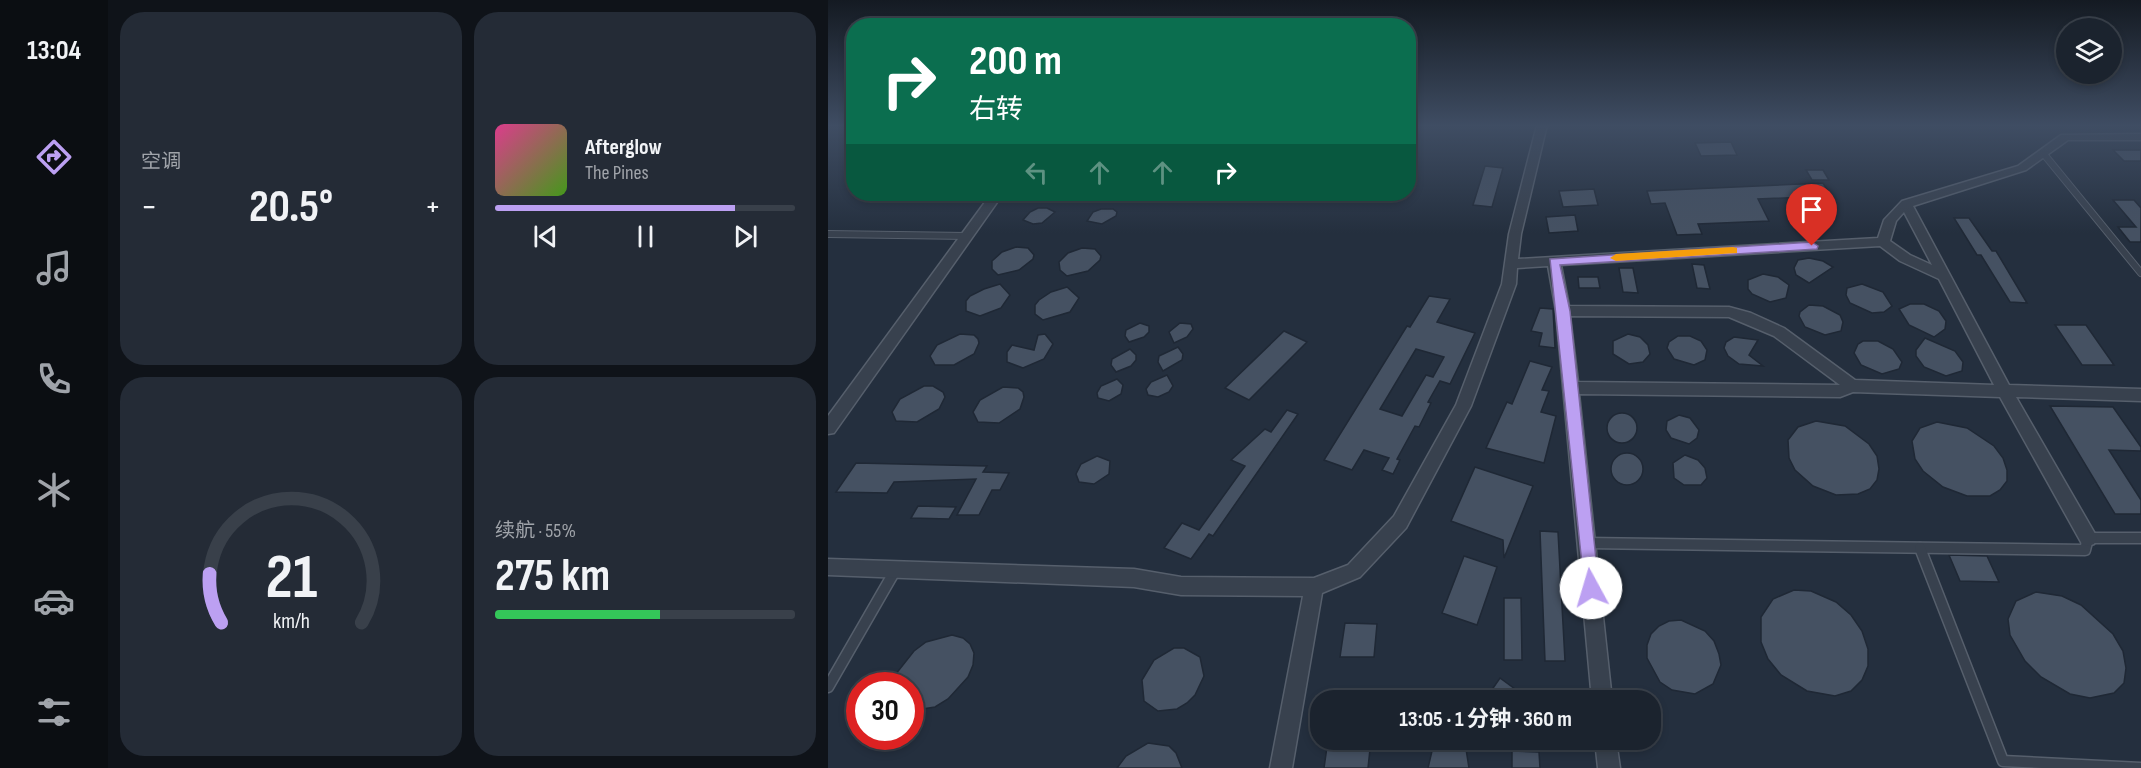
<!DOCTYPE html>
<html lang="zh">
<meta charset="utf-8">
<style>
:root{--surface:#1b232e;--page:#242b36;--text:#f1f3f6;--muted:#a0a4aa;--line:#39404a;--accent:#bca0f2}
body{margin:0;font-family:"Sofia Sans Condensed","Noto Sans SC",sans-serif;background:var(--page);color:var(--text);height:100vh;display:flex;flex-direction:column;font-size:22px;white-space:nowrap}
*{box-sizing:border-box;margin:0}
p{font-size:20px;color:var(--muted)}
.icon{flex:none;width:33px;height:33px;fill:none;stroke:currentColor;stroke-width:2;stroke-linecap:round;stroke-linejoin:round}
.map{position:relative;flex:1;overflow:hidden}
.details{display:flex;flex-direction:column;gap:12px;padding:12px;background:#0f1319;width:720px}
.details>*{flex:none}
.top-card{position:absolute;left:18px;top:18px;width:570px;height:183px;border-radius:24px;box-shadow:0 3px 9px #0003,0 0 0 2px var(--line);background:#0b6e4f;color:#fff;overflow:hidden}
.controls{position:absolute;left:1228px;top:18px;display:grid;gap:12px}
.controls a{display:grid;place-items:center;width:66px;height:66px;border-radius:50%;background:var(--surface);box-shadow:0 3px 9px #0003,0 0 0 2px var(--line);font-size:30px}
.speed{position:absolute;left:18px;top:672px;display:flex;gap:12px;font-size:30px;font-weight:700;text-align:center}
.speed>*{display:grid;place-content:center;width:78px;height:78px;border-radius:50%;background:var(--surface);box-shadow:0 3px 9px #0003,0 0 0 2px var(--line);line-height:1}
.speed .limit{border:9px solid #d22;background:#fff;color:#111}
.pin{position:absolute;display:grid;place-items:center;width:51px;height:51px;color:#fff;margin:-62px -26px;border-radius:50% 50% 50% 0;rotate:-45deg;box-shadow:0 0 6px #0007}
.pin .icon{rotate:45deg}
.me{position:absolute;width:66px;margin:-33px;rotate:354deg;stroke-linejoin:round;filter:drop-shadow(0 0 4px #0008)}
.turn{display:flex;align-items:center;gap:21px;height:126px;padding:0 24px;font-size:27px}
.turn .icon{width:78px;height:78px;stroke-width:2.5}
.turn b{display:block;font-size:42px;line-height:51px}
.lanes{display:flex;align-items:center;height:57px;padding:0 24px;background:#0003;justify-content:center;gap:30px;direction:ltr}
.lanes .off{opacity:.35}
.big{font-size:45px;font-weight:700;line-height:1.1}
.details .widget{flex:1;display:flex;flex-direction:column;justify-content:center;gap:9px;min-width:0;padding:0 21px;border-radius:24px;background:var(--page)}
.details .dial{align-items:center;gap:0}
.dial svg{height:156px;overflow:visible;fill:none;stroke:var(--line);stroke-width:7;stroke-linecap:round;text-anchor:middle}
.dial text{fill:var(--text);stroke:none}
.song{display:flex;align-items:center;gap:18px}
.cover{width:72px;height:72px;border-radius:9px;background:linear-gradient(135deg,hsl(330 70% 55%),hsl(100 70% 35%))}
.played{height:6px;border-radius:3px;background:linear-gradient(90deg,var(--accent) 80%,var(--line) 80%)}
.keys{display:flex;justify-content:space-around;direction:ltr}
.heat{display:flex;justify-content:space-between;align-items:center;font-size:33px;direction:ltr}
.charge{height:9px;border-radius:4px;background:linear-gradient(90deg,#34c759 55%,var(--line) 0)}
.details .tiles{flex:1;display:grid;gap:12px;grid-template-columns:repeat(2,1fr)}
.trip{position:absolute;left:482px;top:690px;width:351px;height:60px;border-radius:24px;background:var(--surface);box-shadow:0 3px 9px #0003,0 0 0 2px var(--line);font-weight:700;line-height:60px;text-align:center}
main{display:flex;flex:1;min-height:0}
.tabs{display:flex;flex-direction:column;width:108px;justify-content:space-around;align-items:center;background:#0b0e12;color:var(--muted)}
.tabs .icon{width:42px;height:42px}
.tabs .current{color:var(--accent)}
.tabs b{font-size:27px;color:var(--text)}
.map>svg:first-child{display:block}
</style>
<main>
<nav class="tabs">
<b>13:04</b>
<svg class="icon current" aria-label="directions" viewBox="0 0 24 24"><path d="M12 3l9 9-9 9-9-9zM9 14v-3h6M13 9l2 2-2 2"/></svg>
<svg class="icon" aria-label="music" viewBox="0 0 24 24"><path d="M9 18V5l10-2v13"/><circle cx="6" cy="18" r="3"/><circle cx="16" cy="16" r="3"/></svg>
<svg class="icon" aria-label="phone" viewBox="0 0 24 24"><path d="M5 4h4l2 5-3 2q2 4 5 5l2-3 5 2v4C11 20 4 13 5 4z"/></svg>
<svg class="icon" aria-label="climate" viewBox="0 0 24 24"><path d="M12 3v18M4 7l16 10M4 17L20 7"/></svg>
<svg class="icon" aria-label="car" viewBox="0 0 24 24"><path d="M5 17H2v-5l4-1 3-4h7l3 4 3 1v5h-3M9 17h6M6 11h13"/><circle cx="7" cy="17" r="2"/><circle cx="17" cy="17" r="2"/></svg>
<svg class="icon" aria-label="filters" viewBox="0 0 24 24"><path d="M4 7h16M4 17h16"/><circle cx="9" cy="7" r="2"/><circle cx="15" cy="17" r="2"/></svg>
</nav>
<section class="details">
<div class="tiles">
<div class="widget"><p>空调</p>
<div class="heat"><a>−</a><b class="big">20.5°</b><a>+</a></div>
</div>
<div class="widget">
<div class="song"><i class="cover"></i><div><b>Afterglow</b><p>The Pines</p></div></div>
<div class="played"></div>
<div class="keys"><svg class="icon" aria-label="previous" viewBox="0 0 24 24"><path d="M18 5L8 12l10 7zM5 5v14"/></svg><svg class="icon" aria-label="pause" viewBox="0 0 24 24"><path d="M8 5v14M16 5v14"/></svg><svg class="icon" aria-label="next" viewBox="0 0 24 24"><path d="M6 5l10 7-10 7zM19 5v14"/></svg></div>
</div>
<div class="widget dial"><svg viewBox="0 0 100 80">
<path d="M14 69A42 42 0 1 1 86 69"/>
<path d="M14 69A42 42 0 0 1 8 44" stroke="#bca0f2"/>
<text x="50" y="56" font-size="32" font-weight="700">21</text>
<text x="50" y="72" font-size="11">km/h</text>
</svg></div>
<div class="widget"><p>续航 · 55%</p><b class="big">275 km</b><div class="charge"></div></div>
</div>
</section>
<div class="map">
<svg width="1313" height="768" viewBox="0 0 1313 768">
<rect width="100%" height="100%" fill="#242f3e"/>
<g fill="#455162" stroke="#1f2835" stroke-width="1.5" fill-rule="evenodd">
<polygon points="903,142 909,155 873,156 867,143"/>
<polygon points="1285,150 1313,150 1313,161 1296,161"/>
<polygon points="657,166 675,168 664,207 645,205"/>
<polygon points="978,170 995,170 1001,180 984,180"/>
<polygon points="995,183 1003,196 930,199 941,221 870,224 874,234 849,235 837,203 823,204 819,191"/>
<polygon points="766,189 770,205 735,207 731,191"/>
<polygon points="1285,200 1306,200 1313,208 1313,242 1302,242 1290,227 1308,227"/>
<polygon points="210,208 219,208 227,212 214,223 205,224 195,220 202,212"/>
<polygon points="273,209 285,209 289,212 288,216 274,224 259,221 265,212"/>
<polygon points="747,215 750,231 721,233 718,217"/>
<polygon points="1126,218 1141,218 1164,251 1168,251 1199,303 1182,302 1153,255 1149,255"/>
<polygon points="188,247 200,248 206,255 205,259 191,270 170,275 164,269 164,261 174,252"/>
<polygon points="254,248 267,249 273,256 272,260 260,271 239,276 232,270 231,262 240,253"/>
<polygon points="981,258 995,261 1005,267 981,283 968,275 966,268 970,260"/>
<polygon points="864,264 876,265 882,289 869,288"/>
<polygon points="791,268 805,268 810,293 795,292"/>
<polygon points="935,274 950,277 961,285 958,298 942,302 924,294 920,289 920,280"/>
<polygon points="750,277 770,277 772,288 751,288"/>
<polygon points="172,284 182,295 173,308 152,316 138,311 138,301 142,296 156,289"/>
<polygon points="1034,284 1055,292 1064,306 1056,312 1044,313 1022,303 1018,295 1019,288"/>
<polygon points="239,287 251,298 242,312 215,320 207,314 207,305 211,300 223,292"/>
<path d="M601 296 622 299 609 322 647 333 622 384 612 381 600 402 603 403 591 427 587 426 569 459 572 460 565 474 554 470 561 458 536 450 524 470 496 460 579 326 582 327ZM588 349 616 357 605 377 598 375 574 416 552 409Z"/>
<polygon points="1082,304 1096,304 1111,311 1118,321 1117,329 1106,337 1081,325 1071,309"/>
<polygon points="981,305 995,306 1012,315 1015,322 1013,331 997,335 977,327 971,316 972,312"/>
<polygon points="712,308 725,309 727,348 711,346 714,333 703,331"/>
<polygon points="312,323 321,326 321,332 316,337 301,342 297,336 298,330"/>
<polygon points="352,323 363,324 365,329 359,337 346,343 341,332"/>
<polygon points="1227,325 1258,325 1286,365 1254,365"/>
<polygon points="456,331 479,342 421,400 397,388"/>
<polygon points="132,334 146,335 150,339 151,343 146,354 126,365 107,365 102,356 109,345"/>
<polygon points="217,334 225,344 216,359 195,368 179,362 179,352 184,345 206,350 210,335"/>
<polygon points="800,334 812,337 820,345 822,354 815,362 801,364 785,354 785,341"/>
<polygon points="850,336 862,336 873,341 879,350 877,360 866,365 846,359 839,348 841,342"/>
<polygon points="906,337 930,340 921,355 935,366 911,364 900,356 896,348 898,342"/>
<polygon points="1097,338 1127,351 1135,362 1134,371 1118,376 1096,367 1088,356 1088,350"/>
<polygon points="1035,341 1050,341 1065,349 1074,362 1071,369 1054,374 1033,365 1026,353 1030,344"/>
<polygon points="350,347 355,354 354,360 335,371 330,362 331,356"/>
<polygon points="302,349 308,355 308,360 303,366 288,372 283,365 284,359"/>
<polygon points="702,361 724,367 714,390 721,391 713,412 728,416 716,463 658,448 679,402 684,404"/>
<polygon points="339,375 345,386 341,392 330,397 320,395 318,389 323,382"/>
<polygon points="289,379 295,385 293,394 281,401 270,398 269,393 273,386"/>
<polygon points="96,386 105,386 115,392 117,397 111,409 89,422 68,421 64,412 72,399"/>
<polygon points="175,387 190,388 195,392 196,397 192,409 171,423 150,422 145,412 152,400"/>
<polygon points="1222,406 1285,407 1313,447 1313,451 1281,450 1313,500 1313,514 1287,514"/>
<polygon points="459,410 470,414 385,536 381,534 363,559 336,548 354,523 371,530 417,466 403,460 437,429 443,432"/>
<circle cx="794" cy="428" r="15"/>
<polygon points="851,415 862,418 871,430 869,438 861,444 843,438 838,430 839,421"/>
<polygon points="988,421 1017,426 1041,444 1049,456 1051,469 1049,480 1042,489 1030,494 1008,495 985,486 967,470 961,458 960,440 970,427"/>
<polygon points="1109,422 1139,428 1166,446 1175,458 1179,470 1179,481 1172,490 1162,496 1139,496 1115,487 1095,471 1087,459 1084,441 1092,428"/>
<circle cx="799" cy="469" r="16"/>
<polygon points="857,455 870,460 877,468 879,478 873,485 856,485 846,478 845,463"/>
<polygon points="269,456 282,461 281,474 266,484 251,482 248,474 253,464"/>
<polygon points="28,463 159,466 155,472 181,473 172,490 164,490 151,515 129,515 148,479 66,482 59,493 8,492"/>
<polygon points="647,467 705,486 676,558 675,540 623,521"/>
<polygon points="90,506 128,507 121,519 83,518"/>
<polygon points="712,531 730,532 737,661 717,661"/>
<polygon points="1121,555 1159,556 1171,582 1132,581"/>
<polygon points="636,556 669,567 649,625 614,613"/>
<polygon points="966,590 983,591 1008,602 1023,615 1034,631 1040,649 1040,666 1034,680 1023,691 1007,696 979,691 953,675 940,659 933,642 933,617 945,599"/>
<polygon points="1208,592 1234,596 1253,605 1285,634 1295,651 1298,668 1296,683 1286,693 1262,698 1242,694 1213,677 1197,661 1182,635 1180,619 1188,601"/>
<polygon points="676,598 693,598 694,660 676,660"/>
<polygon points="853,620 877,631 886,641 891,654 893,665 885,684 867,694 844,690 832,682 819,658 819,645 823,634 831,626 841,621"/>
<polygon points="517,623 549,624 546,657 512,657"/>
<polygon points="124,635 135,638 142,644 146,653 145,665 140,677 120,699 107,707 82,711 82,686 65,686 67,675 86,651 98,642"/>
<polygon points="346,648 356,648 372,657 376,676 367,695 359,703 349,709 330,711 316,701 314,680 326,660"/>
<polygon points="672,678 691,692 686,700 677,700 663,691"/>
<polygon points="507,690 552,691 552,700 505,700"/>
<polygon points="500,740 543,740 540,768 496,768"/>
<polygon points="621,740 628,741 638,749 641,768 600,768 604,751 609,746"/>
<polygon points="320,743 341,746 348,753 354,768 289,768 298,756"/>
<polygon points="684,751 711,752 712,768 684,768"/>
</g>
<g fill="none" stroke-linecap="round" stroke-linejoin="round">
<g stroke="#565f6c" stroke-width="8">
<g id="service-far1">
<polyline points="1215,153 1313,273"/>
<polyline points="0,234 139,236"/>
</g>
</g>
<g stroke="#565f6c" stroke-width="13">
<g id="service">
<polyline points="759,543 1257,550 1260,538 1313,538"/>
<polyline points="1092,548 1175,761 1313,768"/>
<polyline points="0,687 68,569"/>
</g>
</g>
<g stroke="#565f6c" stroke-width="3">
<g id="minor">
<path d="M709 125H719L693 234 690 259 1050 238 1056 220 1074 201 1190 166 1233 135 1313 134V140H1240L1198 170 1085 206 1181 385 1313 389V401L1188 397 1266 532 1269 538 1266 544 1260 546 1254 544 1172 397 1025 392 1012 397 751 394 784 700H764L728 311 720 266 689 268 688 284 643 406 578 528 532 577 494 593 464 768H442L475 596 353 595 306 587 0 575V559L306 569 353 577 486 578 520 565 566 516 628 405 674 284 681 234ZM1076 212 1104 265 1082 255 1062 241 1068 221ZM1052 246 1072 261 1111 279 1166 385 1027 380 956 328 923 313 901 307 741 306 733 265ZM742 316 901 317 946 336 1012 385 750 382Z"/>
<polygon points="163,194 175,194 6,433 0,434 0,416"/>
<polygon points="767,740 788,740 792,768 770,768"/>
</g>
</g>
<use href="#service-far1" stroke="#38414e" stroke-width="6"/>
<use href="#service" stroke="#38414e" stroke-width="10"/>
<use href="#minor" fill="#38414e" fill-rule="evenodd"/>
</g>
<linearGradient id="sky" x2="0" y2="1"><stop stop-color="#141a22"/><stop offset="0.54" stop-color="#3f4d63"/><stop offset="1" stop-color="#3f4d63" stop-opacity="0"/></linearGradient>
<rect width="1313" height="233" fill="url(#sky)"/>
<polygon fill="#bca0f2" stroke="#7a689d" stroke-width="1.5" points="984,242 990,246 989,249 732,265 742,311 771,588 769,593 763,596 757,593 722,259"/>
<polygon fill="#f59e0b" points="905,247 909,248 909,253 788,261 782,258 788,254"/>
</svg>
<div class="controls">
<a><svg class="icon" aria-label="layers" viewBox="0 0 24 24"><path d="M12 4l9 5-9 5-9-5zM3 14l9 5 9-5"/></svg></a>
</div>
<div class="speed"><div class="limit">30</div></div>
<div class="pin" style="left:984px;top:246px;background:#d93025"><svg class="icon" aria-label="arrive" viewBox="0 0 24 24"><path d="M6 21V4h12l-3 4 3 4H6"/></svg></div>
<svg class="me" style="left:763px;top:588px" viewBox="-20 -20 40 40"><circle r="19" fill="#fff"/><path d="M0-13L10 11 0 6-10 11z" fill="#bca0f2"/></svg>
<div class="trip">13:05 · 1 分钟 · 360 m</div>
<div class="top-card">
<div class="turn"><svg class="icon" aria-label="right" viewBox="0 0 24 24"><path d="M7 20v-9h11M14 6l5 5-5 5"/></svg><div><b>200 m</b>右转</div></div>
<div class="lanes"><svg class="icon off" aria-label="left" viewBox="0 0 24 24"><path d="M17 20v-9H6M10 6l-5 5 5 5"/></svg><svg class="icon off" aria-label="ahead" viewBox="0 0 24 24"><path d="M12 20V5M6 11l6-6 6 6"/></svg><svg class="icon off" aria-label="ahead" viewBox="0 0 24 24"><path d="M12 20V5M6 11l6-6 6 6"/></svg><svg class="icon" aria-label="right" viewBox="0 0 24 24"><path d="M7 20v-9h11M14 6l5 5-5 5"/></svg></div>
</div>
</div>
</main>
